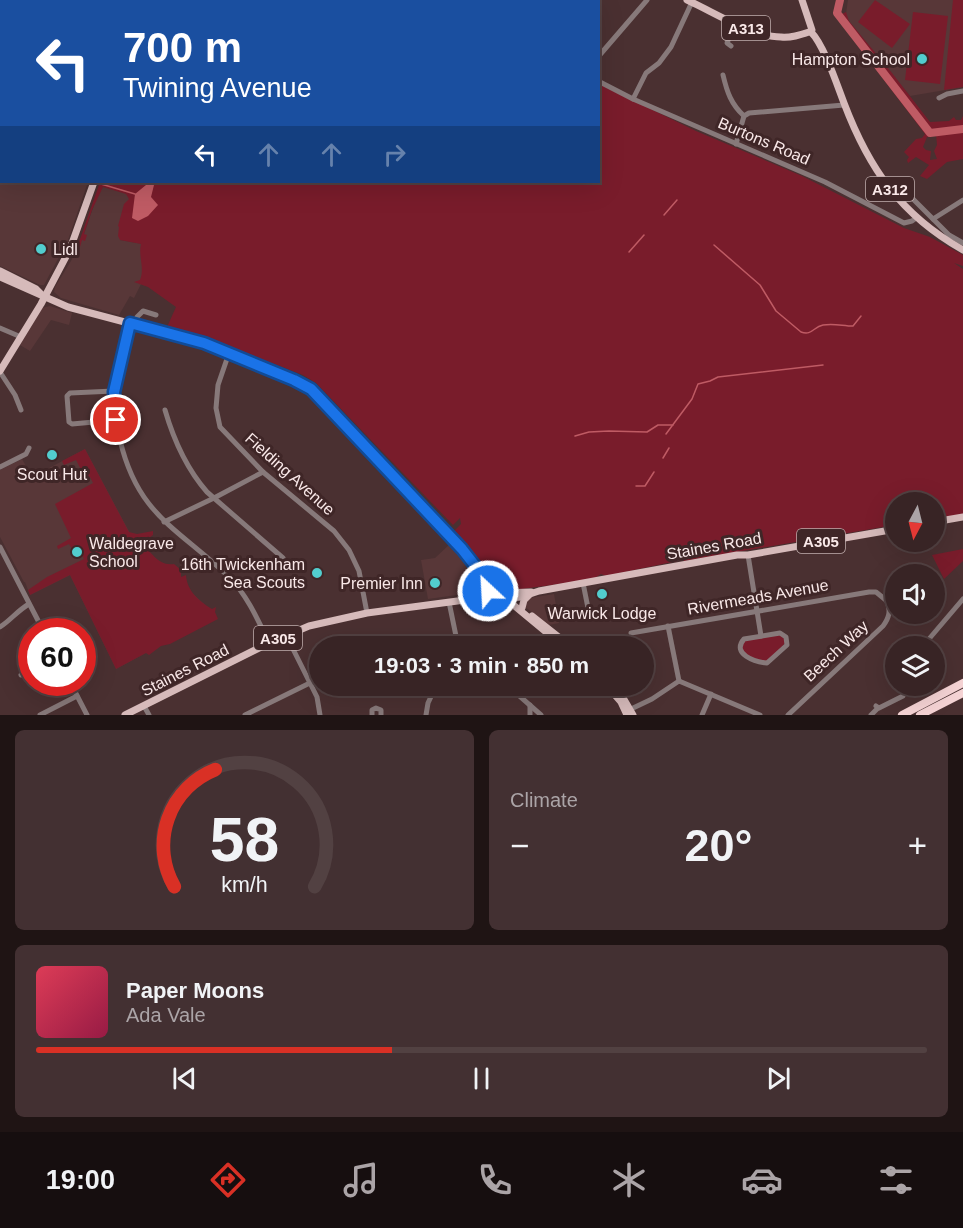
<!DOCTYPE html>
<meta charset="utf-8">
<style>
:root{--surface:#382425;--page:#433032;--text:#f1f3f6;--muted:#aba4a7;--line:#524142;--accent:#d93025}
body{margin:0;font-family:Helvetica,sans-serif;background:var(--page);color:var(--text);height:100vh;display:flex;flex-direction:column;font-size:22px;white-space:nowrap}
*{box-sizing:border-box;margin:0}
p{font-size:20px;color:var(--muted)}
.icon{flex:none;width:33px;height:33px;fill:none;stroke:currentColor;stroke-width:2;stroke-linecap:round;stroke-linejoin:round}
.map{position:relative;height:715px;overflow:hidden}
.side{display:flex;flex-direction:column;gap:15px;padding:15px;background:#1f1414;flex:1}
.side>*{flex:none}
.hud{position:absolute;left:0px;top:0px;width:600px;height:183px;box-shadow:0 6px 24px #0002,0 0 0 2px var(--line);background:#1a4fa0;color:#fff;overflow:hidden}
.needle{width:39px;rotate:187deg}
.fabs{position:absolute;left:885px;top:492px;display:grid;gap:12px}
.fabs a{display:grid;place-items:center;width:60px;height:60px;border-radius:50%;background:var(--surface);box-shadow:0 6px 24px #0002,0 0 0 2px var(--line);font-size:30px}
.speed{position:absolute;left:18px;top:618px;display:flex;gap:12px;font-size:30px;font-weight:700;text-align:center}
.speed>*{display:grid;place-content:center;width:78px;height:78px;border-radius:50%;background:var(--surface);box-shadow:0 6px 24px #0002,0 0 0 2px var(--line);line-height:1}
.speed .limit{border:9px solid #d22;background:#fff;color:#111}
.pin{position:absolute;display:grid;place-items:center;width:51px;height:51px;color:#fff;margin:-26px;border:3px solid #fff;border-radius:50%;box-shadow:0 2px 6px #0007}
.me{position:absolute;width:66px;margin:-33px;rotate:335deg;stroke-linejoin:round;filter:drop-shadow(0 0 4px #0008)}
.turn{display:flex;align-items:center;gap:21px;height:126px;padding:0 24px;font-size:27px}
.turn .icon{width:78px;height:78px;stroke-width:2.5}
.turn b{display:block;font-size:42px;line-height:51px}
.lanes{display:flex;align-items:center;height:57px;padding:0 24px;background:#0003;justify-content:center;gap:30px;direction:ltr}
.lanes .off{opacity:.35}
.big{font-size:45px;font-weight:600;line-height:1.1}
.side .card{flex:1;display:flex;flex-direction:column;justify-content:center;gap:9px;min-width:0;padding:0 21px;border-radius:9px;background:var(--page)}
.side .dial{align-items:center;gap:0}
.dial svg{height:156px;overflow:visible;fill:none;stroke:var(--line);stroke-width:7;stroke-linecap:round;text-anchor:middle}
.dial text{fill:var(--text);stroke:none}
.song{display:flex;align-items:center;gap:18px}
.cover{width:72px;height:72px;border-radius:9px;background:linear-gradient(135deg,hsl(350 70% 55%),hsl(340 70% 35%))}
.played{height:6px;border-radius:3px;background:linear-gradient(90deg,var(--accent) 40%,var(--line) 40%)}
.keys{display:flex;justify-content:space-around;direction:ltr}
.heat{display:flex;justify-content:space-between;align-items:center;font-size:33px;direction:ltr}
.side .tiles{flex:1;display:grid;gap:15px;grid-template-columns:1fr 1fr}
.card:last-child{grid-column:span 2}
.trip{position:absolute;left:309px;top:636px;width:345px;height:60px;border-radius:30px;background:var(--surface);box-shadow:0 6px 24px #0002,0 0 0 2px var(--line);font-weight:600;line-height:60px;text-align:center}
.tabs{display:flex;height:96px;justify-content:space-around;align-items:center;background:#160e0f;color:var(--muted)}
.tabs .icon{width:42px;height:42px}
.tabs .selected{color:var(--accent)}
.tabs b{font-size:27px;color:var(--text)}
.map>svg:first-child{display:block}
</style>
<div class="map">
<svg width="963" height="715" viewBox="0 0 963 715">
<rect width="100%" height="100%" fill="#4a3031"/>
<g fill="#583738">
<polygon points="848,0 963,0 963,87 910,96 847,19 846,14"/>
<polygon points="0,149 2,182 88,182 68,240 44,285 40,285 0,266"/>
<polygon points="101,185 133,194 120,240 143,244 142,282 134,298 130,296 119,315 61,298 54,292 55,287 71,261 84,234"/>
<polygon points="50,306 72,313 69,325 51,320 30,351 20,345 42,308"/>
<polygon points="85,449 133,539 216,615 116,669 70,575 30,595 25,582 24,582 0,537 0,470 22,459 32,477"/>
<polygon points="450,544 483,582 478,592 428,599 421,560 435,558"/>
<polygon points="554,594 559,623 549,625 525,607 526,602 529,598"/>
</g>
<g fill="#791c2b">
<polygon points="875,0 910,24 892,48 858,22"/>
<polygon points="953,0 963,0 963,87 944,90"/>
<polygon points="846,12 849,21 892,73 930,122 949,121 954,117 956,120 961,120 963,116 963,126 931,131 926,127 924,128 931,136 927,137 923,147 926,150 931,151 930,160 937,159 934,151 937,145 936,134 963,132 963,159 947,162 927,179 920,176 929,165 916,157 908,163 907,160 909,157 904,152 916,139 922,138 925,134 836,17"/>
<polygon points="913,12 948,16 940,84 905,80"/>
<path d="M599 84 696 131 802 176 904 228 930 237 963 255V266L954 263 963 269V514L935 519 934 502H896L895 525 684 561 683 555 678 556 677 561 606 576 601 574 595 578 582 581 514 590 502 585 454 534 455 530 461 524 460 518 453 525 316 383 303 375 198 335 167 327 176 307 148 287 134 282 140 280C145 268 138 256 141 244L120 240 118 236 119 227 118 226 124 204 129 199 126 194 103 187 92 210 84 234 87 235 85 241 82 240 80 247 78 245 100 182H598Z"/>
<path d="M85 449 129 532 137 534 153 531V535L141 544C153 552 157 566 174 564L181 570V577L186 575C187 591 199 601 212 609L216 607 215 612 218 619 170 644 161 646 149 655 146 653 116 669 70 575 30 595 28 590 47 577 84 559 79 550 73 551 69 544 58 549 57 546 71 538 55 504 93 483 90 477 86 479 76 460 64 465 62 461Z"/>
<polygon points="963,549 963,561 944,579 932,555"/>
<polygon points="780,633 787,641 767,663 743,654 741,641"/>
</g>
<polygon fill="#bf5b64" points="146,185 154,185 151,197 158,205 148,216 138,221 132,218 135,194"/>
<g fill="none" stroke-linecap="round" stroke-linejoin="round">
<g stroke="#bf5b64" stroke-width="1.5">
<polyline points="376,2 377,0"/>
<polyline points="101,184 135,194"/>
<polyline points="664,215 677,200"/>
<path d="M714 245 760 285 776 311 801 332C812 336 813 327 823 325 834 323 843 326 853 326L861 316"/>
<polyline points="629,252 644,235"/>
<polyline points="666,434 692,399 698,384 710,381 718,377 823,365"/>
<polyline points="575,436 589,432 609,431 647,432 658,425 673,425"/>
<polyline points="663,458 669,448"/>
<polyline points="636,486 645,486 654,472"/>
</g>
<polyline stroke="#bf5b64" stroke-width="8" points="840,0 837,13 930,133 963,129"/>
<g stroke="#87797a" stroke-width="5">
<polyline points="59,0 61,2"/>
<polyline points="197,0 200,2"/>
<polyline points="453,0 456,2"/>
<polyline points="544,2 545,0"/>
<polyline points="0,19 2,20"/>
<polyline points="731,46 727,43 735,22"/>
<polyline points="598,57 647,0"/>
<polyline points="0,65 2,65"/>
<path d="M723 75C727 92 731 104 744 116"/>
<polyline points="598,81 633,99 825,182 904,223 912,221 916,218"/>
<polyline points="0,94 2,93"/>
<polyline points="939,98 947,94 963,91"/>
<polyline points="633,99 646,73 659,63 671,47 692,2"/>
<polyline points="736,144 744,116 749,113 844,105"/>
<polyline points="887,185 897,183 949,235 963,243"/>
<polyline points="933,219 963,200"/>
<path d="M130 323C123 348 113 374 113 399 113 413 117 427 120 440 138 516 178 528 229 577 247 595 258 620 269 643"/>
<polyline points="135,325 137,317 143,311 156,315"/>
<polyline points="0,328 21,337"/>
<polyline points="229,353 218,385 216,408 220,427 263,472 334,531 349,550 359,571 367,613"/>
<polyline points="0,372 15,395 21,410"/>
<polyline points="114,391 70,393 67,396 69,422 72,424 116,420"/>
<path d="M165 410C174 441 186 468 207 492L283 558"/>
<polyline points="0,467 26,454 29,448"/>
<polyline points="164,522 214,498 263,472"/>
<polyline points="0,547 44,632"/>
<polyline points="748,555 761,636"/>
<polyline points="583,583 588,608"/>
<polyline points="887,601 896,596"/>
<polyline points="449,602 456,636 455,646"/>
<polyline points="668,626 679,681"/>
<path d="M0 627C11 620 17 611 29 604"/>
<polyline points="631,633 869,592 876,592 887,601"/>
<path d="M780 633 786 637 787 645 767 663C755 662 731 654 744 639Z"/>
<polyline points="286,635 317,697 320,715"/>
<polyline points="457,637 464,646"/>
<polyline points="923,646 963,599"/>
<polyline points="21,675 32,669"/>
<polyline points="679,681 760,715"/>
<polyline points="70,682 87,715"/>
<polyline points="508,686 541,715"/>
<polyline points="530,705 530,715"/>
<polyline points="144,706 149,715"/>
<polyline points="876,706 879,708 903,696 904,690 900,686"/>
<polyline points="631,709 652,699 679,681"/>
<polyline points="40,715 77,696"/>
<polyline points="245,715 320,678"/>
<polyline points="372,715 372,710 376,708 381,710 381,715"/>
<polyline points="426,715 428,703 436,686"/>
<polyline points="702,715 711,694"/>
<path d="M788 715 883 626C889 618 891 611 887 601"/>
<polyline points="871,715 878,708"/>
</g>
<g stroke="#d6baba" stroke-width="7">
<path d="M687 0C714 12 752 37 781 37 791 38 800 35 809 32"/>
<path d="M802 0 812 30 811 32C824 45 837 85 844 103 869 169 901 215 963 250"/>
<polyline points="161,2 162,0"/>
<polyline points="0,271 36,289 42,295"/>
<polyline points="0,277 68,307 204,343 294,380 311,389 439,524 494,589 563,646"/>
<polyline points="0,371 41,304 70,249 94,182"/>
<polyline points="934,522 963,517"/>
<polyline points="468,599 497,593 531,592"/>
<polyline points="522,608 524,600 529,595"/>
<polyline points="532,616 570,646"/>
<polyline points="607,686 621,702 627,715"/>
<polyline points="622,696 633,715"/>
<polyline points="125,715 269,643 309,626 367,613 465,600 477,601 521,597 539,591 737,555 748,555 896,529"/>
</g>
<g stroke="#f5d3d4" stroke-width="8">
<polyline points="902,715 963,683"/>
<polyline points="920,715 963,693"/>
</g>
<g stroke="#c2aeae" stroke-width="4">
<g id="rail">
<polyline points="273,2 275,0"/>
<polyline points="0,126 2,126"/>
</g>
</g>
<use href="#rail" stroke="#3f2627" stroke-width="1.5" stroke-dasharray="4.5" stroke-linecap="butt"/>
</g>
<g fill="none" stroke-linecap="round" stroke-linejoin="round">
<g stroke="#114b97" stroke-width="15">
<polyline id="route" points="116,420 114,392 130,323 204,343 294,380 311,389 462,549 487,581 488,591"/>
</g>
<use href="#route" stroke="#1a73e8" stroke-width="10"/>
</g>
<g fill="#52cdce" stroke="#3f2627" stroke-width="2">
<circle cx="922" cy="59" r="6"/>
<circle cx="41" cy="249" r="6"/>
<circle cx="52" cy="455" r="6"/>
<circle cx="77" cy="552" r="6"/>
<circle cx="317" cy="573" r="6"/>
<circle cx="435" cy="583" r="6"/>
<circle cx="602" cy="594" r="6"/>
</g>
<g text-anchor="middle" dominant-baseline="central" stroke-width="6" stroke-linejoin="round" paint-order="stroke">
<g fill="#3f2627" stroke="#c1aeae" stroke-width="1.5">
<rect x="722" y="16" width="48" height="24" rx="4.5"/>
<rect x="866" y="177" width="48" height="24" rx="4.5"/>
<rect x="797" y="529" width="48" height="24" rx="4.5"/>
<rect x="254" y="626" width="48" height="24" rx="4.5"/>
</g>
<g font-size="15" font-weight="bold" fill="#f9e8e8">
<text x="746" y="28">A313</text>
<text x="890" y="189">A312</text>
<text x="821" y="541">A305</text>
<text x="278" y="638">A305</text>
</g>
<g font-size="16" fill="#f9e8e8" stroke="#3f2627" text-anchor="end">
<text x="910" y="59">Hampton School</text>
<text x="53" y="249" text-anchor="start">Lidl</text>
<text x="52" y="474" text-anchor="middle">Scout Hut</text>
<text x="89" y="543" text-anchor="start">Waldegrave<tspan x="89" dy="18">School</tspan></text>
<text x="305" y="564">16th Twickenham<tspan x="305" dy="18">Sea Scouts</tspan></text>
<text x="423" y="583">Premier Inn</text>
<text x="602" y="613" text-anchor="middle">Warwick Lodge</text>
</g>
<g font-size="16" fill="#f9e8e8" stroke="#3f2627">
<text transform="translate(764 141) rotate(23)">Burtons Road</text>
<text transform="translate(290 474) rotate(42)">Fielding Avenue</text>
<text transform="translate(714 546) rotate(-10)">Staines Road</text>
<text transform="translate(758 597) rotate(-10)">Rivermeads Avenue</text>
<text transform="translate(836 651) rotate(-43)">Beech Way</text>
<text transform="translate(185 670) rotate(-27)">Staines Road</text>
</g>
</g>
</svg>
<div class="fabs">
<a><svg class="needle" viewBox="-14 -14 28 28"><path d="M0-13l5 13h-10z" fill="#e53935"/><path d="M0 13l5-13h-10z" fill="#aba4a7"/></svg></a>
<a><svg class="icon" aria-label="sound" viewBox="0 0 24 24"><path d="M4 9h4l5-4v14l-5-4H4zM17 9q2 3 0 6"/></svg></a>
<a><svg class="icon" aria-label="layers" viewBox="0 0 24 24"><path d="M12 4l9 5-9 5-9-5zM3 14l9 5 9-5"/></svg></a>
</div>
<div class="speed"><div class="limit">60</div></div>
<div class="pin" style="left:116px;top:420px;background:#d93025"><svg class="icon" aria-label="arrive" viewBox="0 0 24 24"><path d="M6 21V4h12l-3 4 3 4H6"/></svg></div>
<svg class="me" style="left:488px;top:591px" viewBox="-20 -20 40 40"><circle r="17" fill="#1a73e8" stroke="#fff" stroke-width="3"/><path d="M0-11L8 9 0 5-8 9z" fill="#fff"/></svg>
<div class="trip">19:03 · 3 min · 850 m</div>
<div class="hud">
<div class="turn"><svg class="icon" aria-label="left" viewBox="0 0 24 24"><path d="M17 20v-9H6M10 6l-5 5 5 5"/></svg><div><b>700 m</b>Twining Avenue</div></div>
<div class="lanes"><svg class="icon" aria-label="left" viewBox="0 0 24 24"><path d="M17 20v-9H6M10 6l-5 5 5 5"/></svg><svg class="icon off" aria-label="ahead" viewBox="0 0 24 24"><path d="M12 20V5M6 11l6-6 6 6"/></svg><svg class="icon off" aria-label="ahead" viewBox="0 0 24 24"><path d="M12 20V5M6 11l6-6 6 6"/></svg><svg class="icon off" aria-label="right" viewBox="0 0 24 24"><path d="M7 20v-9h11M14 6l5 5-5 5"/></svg></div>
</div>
</div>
<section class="side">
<div class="tiles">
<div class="card dial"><svg viewBox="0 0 100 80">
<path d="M14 69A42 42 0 1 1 86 69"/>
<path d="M14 69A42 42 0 0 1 35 9" stroke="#d93025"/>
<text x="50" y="56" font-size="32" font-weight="700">58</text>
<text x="50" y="72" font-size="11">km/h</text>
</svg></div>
<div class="card"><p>Climate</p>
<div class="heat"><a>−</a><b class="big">20°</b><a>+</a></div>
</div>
<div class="card">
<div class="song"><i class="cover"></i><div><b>Paper Moons</b><p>Ada Vale</p></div></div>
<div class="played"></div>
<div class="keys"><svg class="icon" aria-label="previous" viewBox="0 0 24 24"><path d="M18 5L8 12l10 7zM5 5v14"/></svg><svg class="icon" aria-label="pause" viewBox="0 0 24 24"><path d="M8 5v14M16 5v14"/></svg><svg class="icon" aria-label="next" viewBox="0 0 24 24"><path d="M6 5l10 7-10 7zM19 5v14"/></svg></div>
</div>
</div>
</section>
<nav class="tabs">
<b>19:00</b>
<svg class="icon selected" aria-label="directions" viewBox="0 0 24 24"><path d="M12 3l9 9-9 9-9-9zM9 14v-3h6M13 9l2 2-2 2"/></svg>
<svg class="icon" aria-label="music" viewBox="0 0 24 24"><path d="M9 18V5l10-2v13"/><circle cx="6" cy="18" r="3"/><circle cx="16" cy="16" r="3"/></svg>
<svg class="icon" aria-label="phone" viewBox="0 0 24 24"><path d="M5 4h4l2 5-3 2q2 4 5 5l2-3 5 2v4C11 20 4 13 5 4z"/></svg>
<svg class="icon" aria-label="climate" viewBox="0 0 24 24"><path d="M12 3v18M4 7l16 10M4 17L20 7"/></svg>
<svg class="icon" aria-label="car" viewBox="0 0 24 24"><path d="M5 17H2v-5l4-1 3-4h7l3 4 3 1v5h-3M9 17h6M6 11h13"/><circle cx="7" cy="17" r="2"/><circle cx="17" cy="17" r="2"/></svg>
<svg class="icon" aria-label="filters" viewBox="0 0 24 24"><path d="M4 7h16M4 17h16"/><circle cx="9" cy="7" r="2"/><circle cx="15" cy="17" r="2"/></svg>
</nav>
